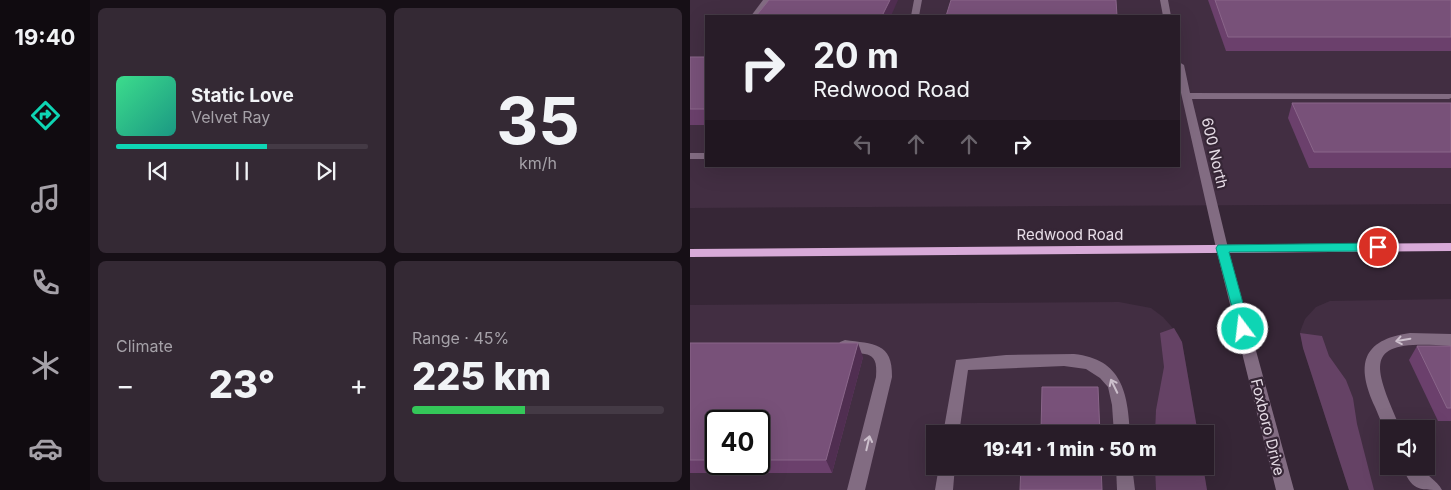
<!DOCTYPE html>
<meta charset="utf-8">
<style>
:root{--surface:#281c28;--page:#342934;--text:#f1f3f6;--muted:#a5a1a8;--line:#443a45;--accent:#0ed5b4}
body{margin:0;font-family:Inter,sans-serif;background:var(--page);color:var(--text);height:100vh;display:flex;flex-direction:column;font-size:19px;white-space:nowrap}
*{box-sizing:border-box;margin:0}
p{font-size:16px;color:var(--muted)}
.icon{flex:none;width:28px;height:28px;fill:none;stroke:currentColor;stroke-width:2;stroke-linecap:round;stroke-linejoin:round}
.map{position:relative;flex:1;overflow:hidden}
.drawer{display:flex;flex-direction:column;gap:8px;padding:8px;background:#160f16;width:600px}
.drawer>*{flex:none}
.hud{position:absolute;left:15px;top:15px;width:475px;height:152px;border-radius:0px;box-shadow:0 5px 20px #0002,0 0 0 1px var(--line);background:#281c28;color:var(--text);overflow:hidden}
.buttons{position:absolute;left:690px;top:420px;display:grid;gap:10px}
.buttons a{display:grid;place-items:center;width:55px;height:55px;border-radius:0px;background:var(--surface);box-shadow:0 5px 20px #0002,0 0 0 1px var(--line);font-size:25px}
.speed{position:absolute;left:15px;top:410px;display:flex;gap:10px;font-size:25px;font-weight:700;text-align:center}
.speed>*{display:grid;place-content:center;width:65px;height:65px;border-radius:50%;background:var(--surface);box-shadow:0 5px 20px #0002,0 0 0 1px var(--line);line-height:1}
.speed .limit{border:2px solid #111;border-radius:8px;background:#fff;color:#111}
.pin{position:absolute;display:grid;place-items:center;width:42px;height:42px;color:#fff;margin:-21px;border:2px solid #fff;border-radius:50%;box-shadow:0 1px 5px #0007}
.me{position:absolute;width:55px;margin:-28px;rotate:345deg;stroke-linejoin:round;filter:drop-shadow(0 0 4px #0008)}
.turn{display:flex;align-items:center;gap:18px;height:105px;padding:0 25px;font-size:22px}
.turn .icon{width:65px;height:65px;stroke-width:2.5}
.turn b{display:block;font-size:35px;line-height:42px}
.lanes{display:flex;align-items:center;height:48px;padding:0 25px;background:#0003;justify-content:center;gap:25px;direction:ltr}
.lanes .off{opacity:.35}
.big{font-size:38px;font-weight:800;line-height:1.1}
.drawer .widget{flex:1;display:flex;flex-direction:column;justify-content:center;gap:8px;min-width:0;padding:0 18px;border-radius:8px;background:var(--page)}
.drawer .dial{align-items:center;gap:0}
.dial b{font-size:65px;line-height:1}
.song{display:flex;align-items:center;gap:15px}
.cover{width:60px;height:60px;border-radius:8px;background:linear-gradient(135deg,hsl(150 70% 55%),hsl(170 70% 35%))}
.played{height:5px;border-radius:2px;background:linear-gradient(90deg,var(--accent) 60%,var(--line) 60%)}
.keys{display:flex;justify-content:space-around;direction:ltr}
.heat{display:flex;justify-content:space-between;align-items:center;font-size:28px;direction:ltr}
.charge{height:8px;border-radius:4px;background:linear-gradient(90deg,#34c759 45%,var(--line) 0)}
.drawer .tiles{flex:1;display:grid;gap:8px;grid-template-columns:repeat(2,1fr)}
.trip{position:absolute;left:236px;top:425px;width:288px;height:50px;border-radius:0px;background:var(--surface);box-shadow:0 5px 20px #0002,0 0 0 1px var(--line);font-weight:800;line-height:50px;text-align:center}
main{display:flex;flex:1;min-height:0}
.dock{display:flex;flex-direction:column;width:90px;justify-content:space-around;align-items:center;background:#100b10;color:var(--muted)}
.dock .icon{width:35px;height:35px}
.dock .current{color:var(--accent)}
.dock b{font-size:22px;color:var(--text)}
.map>svg:first-child{display:block}
</style>
<main>
<nav class="dock">
<b>19:40</b>
<svg class="icon current" aria-label="directions" viewBox="0 0 24 24"><path d="M12 3l9 9-9 9-9-9zM9 14v-3h6M13 9l2 2-2 2"/></svg>
<svg class="icon" aria-label="music" viewBox="0 0 24 24"><path d="M9 18V5l10-2v13"/><circle cx="6" cy="18" r="3"/><circle cx="16" cy="16" r="3"/></svg>
<svg class="icon" aria-label="phone" viewBox="0 0 24 24"><path d="M5 4h4l2 5-3 2q2 4 5 5l2-3 5 2v4C11 20 4 13 5 4z"/></svg>
<svg class="icon" aria-label="climate" viewBox="0 0 24 24"><path d="M12 3v18M4 7l16 10M4 17L20 7"/></svg>
<svg class="icon" aria-label="car" viewBox="0 0 24 24"><path d="M5 17H2v-5l4-1 3-4h7l3 4 3 1v5h-3M9 17h6M6 11h13"/><circle cx="7" cy="17" r="2"/><circle cx="17" cy="17" r="2"/></svg>
</nav>
<section class="drawer">
<div class="tiles">
<div class="widget">
<div class="song"><i class="cover"></i><div><b>Static Love</b><p>Velvet Ray</p></div></div>
<div class="played"></div>
<div class="keys"><svg class="icon" aria-label="previous" viewBox="0 0 24 24"><path d="M18 5L8 12l10 7zM5 5v14"/></svg><svg class="icon" aria-label="pause" viewBox="0 0 24 24"><path d="M8 5v14M16 5v14"/></svg><svg class="icon" aria-label="next" viewBox="0 0 24 24"><path d="M6 5l10 7-10 7zM19 5v14"/></svg></div>
</div>
<div class="widget dial"><b>35</b><p>km/h</p></div>
<div class="widget"><p>Climate</p>
<div class="heat"><a>−</a><b class="big">23°</b><a>+</a></div>
</div>
<div class="widget"><p>Range · 45%</p><b class="big">225 km</b><div class="charge"></div></div>
</div>
</section>
<div class="map">
<svg width="761" height="490" viewBox="0 0 761 490">
<rect width="100%" height="100%" fill="#362636"/>
<g fill="#422e42" fill-rule="evenodd">
<path d="M0 0H761V204L0 208ZM16 16H489V166H16Z"/>
<path d="M761 299V490H659L613 348 610 332 615 319 626 307 640 301ZM699 429H736V466H699Z"/>
<path d="M429 302 461 308 473 317 488 334 492 342 508 434H245V466H513L517 490H0V305ZM26 421H69V464H26Z"/>
</g>
<g fill="#654265">
<polygon points="484,328 492,342 508,434 465,434 466,410 474,367 470,333"/>
<polygon points="610,333 632,336 639,356 656,380 663,398 667,424 684,490 659,490 613,348"/>
<polygon points="465,466 513,466 517,490 466,490"/>
</g>
<g fill="none" stroke-linecap="round" stroke-linejoin="round">
<g fill="#826c82" fill-rule="evenodd">
<polygon points="73,0 81,0 69,16 61,16"/>
<polygon points="224,0 232,0 229,16 221,16"/>
<polygon points="470,0 478,0 481,16 473,16"/>
<polygon points="489,62 494,65 500,93 761,94 761,98 759,99 502,99 538,248 604,490 586,490 526,248 489,84"/>
<rect x="0" y="153" width="16" height="6"/>
<path d="M720 333 761 334V346C674 339 680 359 711 429H699V435C693 428 689 416 685 407 666 365 671 340 720 333Z"/>
<path d="M155 340C183 344 203 342 202 377L175 490H157L186 377C189 346 172 357 150 350L148 346 150 342Z"/>
<path d="M384 354C432 359 438 393 440 434H424L422 405 418 387 410 378 396 369 374 366 278 370 269 434H253L266 360 316 355Z"/>
<polygon points="249,466 265,466 263,490 245,490"/>
<polygon points="426,466 442,466 445,490 427,490"/>
<path d="M712 466H730C736 476 747 480 752 490 727 490 722 490 712 466Z"/>
</g>
<polygon fill="#d8aad8" fill-rule="evenodd" points="761,243 761,251 0,257 0,249"/>
</g>
<g fill="#6b406c" fill-rule="evenodd">
<polygon points="518,0 761,0 761,51 536,51"/>
<rect x="0" y="57" width="16" height="68"/>
<polygon points="602,103 761,103 761,168 619,168 598,118"/>
<path d="M0 343 173 357 142 473H0ZM26 421H69V464H26Z"/>
<polygon points="727,346 761,346 761,421 748,421 719,360"/>
</g>
<g fill="#502e51">
<polygon points="200,0 208,0 201,16 192,16"/>
<polygon points="168,343 173,357 142,473 136,460"/>
</g>
<g fill="#785179" stroke="#8a668a">
<polygon points="79,0 200,0 192,16 66,16"/>
<polygon points="261,0 426,0 427,16 256,16"/>
<polygon points="525,0 761,0 761,37 538,37"/>
<rect x="0" y="57" width="16" height="52"/>
<polygon points="602,103 761,103 761,152 624,152"/>
<polygon points="0,343 168,343 136,460 69,460 69,421 26,421 26,460 0,460"/>
<polygon points="727,346 761,346 761,408 757,408"/>
<polygon points="352,387 408,387 410,434 333,434 333,431 351,431"/>
<polygon points="331,466 411,466 412,490 330,490"/>
</g>
<defs><path id="oneway-shaft" d="M-6 0H5M1.5-3L5.5 0L1.5 3" fill="none" stroke-width="1.6" stroke-linecap="round" stroke-linejoin="round" transform="scale(1.25)"/></defs>
<g stroke="#cdc0cd">
<use href="#oneway-shaft" transform="translate(713 340) rotate(170)"/>
<use href="#oneway-shaft" transform="translate(424 386) rotate(-116)"/>
<use href="#oneway-shaft" transform="translate(178 443) rotate(-77)"/>
</g>
<polygon fill="#0ed5b4" stroke="#098a75" points="688,243 694,247 688,251 539,252 560,329 558,333 549,333 526,248 528,245"/>
<g text-anchor="middle" dominant-baseline="central" stroke-width="4.5" stroke-linejoin="round" paint-order="stroke">
<g font-size="15" fill="#e6dce6" stroke="#362636">
<text transform="translate(525 153) rotate(77)">600 North</text>
<text x="380" y="234">Redwood Road</text>
<text transform="translate(578 427) rotate(76)">Foxboro Drive</text>
</g>
</g>
</svg>
<div class="buttons">
<a><svg class="icon" aria-label="sound" viewBox="0 0 24 24"><path d="M4 9h4l5-4v14l-5-4H4zM17 9q2 3 0 6"/></svg></a>
</div>
<div class="speed"><div class="limit">40</div></div>
<div class="pin" style="left:688px;top:247px;background:#d93025"><svg class="icon" aria-label="arrive" viewBox="0 0 24 24"><path d="M6 21V4h12l-3 4 3 4H6"/></svg></div>
<svg class="me" style="left:553px;top:329px" viewBox="-20 -20 40 40"><circle r="17" fill="#0ed5b4" stroke="#fff" stroke-width="3"/><path d="M0-11L8 9 0 5-8 9z" fill="#fff"/></svg>
<div class="trip">19:41 · 1 min · 50 m</div>
<div class="hud">
<div class="turn"><svg class="icon" aria-label="right" viewBox="0 0 24 24"><path d="M7 20v-9h11M14 6l5 5-5 5"/></svg><div><b>20 m</b>Redwood Road</div></div>
<div class="lanes"><svg class="icon off" aria-label="left" viewBox="0 0 24 24"><path d="M17 20v-9H6M10 6l-5 5 5 5"/></svg><svg class="icon off" aria-label="ahead" viewBox="0 0 24 24"><path d="M12 20V5M6 11l6-6 6 6"/></svg><svg class="icon off" aria-label="ahead" viewBox="0 0 24 24"><path d="M12 20V5M6 11l6-6 6 6"/></svg><svg class="icon" aria-label="right" viewBox="0 0 24 24"><path d="M7 20v-9h11M14 6l5 5-5 5"/></svg></div>
</div>
</div>
</main>
